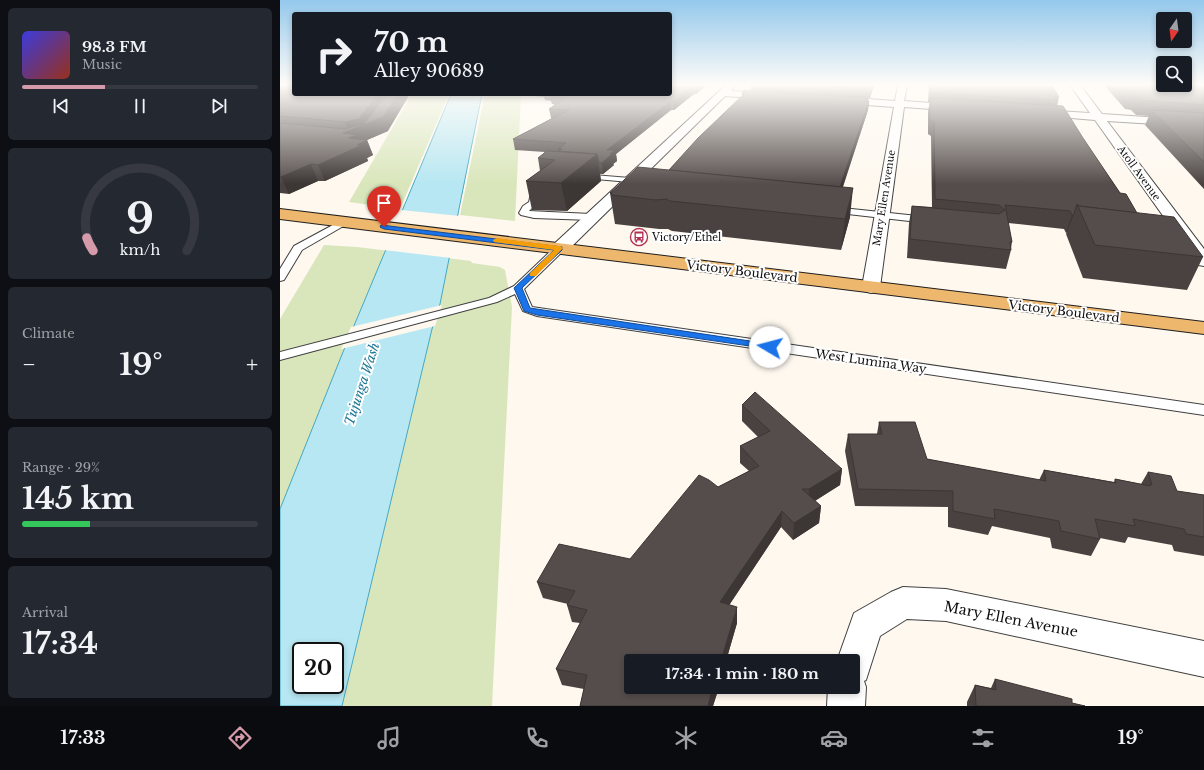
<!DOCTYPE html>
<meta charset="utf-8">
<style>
:root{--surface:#171b24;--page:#242831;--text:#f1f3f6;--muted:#9ea1a6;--line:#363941;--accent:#d59baa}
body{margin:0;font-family:"Libre Baskerville",serif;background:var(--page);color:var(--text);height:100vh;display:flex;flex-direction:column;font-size:15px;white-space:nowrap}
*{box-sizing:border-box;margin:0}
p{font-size:13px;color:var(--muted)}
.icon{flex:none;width:22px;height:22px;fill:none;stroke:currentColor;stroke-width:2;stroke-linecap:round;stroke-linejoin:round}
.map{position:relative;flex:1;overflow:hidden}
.side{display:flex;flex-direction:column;gap:8px;padding:8px;background:#0d0f14;width:280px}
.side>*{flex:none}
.banner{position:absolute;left:12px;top:12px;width:380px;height:84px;border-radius:4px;box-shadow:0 2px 6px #0003;background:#171b24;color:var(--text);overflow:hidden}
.needle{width:26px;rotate:194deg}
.tools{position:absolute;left:876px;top:12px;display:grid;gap:8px}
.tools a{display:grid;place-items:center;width:36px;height:36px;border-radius:4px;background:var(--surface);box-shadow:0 2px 6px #0003;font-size:20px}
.speed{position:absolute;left:12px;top:642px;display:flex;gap:8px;font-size:20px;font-weight:700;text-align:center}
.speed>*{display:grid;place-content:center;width:52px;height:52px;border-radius:50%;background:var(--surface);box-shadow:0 2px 6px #0003;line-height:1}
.speed .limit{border:2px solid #111;border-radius:6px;background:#fff;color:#111}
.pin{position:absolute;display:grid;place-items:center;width:34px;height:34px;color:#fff;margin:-41px -17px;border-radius:50% 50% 50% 0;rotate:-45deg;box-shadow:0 0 4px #0007}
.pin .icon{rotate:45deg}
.me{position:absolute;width:44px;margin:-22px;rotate:278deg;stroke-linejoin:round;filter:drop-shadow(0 0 3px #0008)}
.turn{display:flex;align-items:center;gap:14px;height:84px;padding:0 16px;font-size:18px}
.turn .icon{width:52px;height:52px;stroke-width:2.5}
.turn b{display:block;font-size:28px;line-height:34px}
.big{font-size:30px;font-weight:700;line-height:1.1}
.side .card{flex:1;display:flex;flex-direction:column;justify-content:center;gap:6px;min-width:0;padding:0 14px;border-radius:6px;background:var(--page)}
.side .dial{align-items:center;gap:0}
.dial svg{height:104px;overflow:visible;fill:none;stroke:var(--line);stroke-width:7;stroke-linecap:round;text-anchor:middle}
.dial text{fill:var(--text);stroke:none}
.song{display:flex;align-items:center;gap:12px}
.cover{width:48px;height:48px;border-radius:6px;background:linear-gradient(135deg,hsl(240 70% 55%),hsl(10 70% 35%))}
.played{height:4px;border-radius:2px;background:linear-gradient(90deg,var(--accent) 35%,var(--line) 35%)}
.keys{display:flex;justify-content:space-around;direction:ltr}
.heat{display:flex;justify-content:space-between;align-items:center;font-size:22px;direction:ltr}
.charge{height:6px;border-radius:3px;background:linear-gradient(90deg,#34c759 29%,var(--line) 0)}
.trip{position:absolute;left:344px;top:654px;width:236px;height:40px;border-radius:4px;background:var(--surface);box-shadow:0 2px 6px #0003;font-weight:700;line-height:40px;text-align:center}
.tab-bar{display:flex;height:64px;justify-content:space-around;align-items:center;background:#090b0e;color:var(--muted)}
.tab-bar .icon{width:28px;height:28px}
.tab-bar .selected{color:var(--accent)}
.tab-bar b{font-size:18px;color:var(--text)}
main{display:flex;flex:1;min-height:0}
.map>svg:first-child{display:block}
</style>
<main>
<section class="side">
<div class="card">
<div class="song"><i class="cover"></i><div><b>98.3 FM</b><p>Music</p></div></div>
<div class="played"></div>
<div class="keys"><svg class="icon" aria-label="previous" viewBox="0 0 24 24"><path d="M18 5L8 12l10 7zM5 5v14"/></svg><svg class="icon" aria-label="pause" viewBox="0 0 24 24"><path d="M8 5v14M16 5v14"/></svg><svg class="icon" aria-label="next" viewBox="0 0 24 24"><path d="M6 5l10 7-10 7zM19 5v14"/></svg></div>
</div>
<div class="card dial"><svg viewBox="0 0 100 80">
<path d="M14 69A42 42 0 1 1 86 69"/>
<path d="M14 69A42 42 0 0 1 9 59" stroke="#d59baa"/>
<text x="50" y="56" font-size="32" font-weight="700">9</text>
<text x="50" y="72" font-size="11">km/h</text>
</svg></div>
<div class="card"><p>Climate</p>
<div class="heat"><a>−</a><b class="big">19°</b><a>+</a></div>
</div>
<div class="card"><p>Range · 29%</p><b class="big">145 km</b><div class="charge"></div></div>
<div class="card"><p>Arrival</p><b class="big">17:34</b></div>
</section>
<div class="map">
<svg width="924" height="706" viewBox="0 0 924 706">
<rect width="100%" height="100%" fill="#fef8ef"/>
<g fill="#d9e6bb" fill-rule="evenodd">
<polygon points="132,94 169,94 120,209 69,202"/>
<polygon points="205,94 241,94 235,221 180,215"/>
<path d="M44 245 77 247 191 261 192 263 220 267 225 270 232 307 212 706H0V319ZM21 651H55V685H21Z"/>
</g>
<path fill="#b7e7f2" stroke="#44a8c3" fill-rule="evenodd" d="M171 94H202L160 304 152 329 62 706H0V509L63 352ZM21 651H55V685H21Z"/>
<g fill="#fef8ef">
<polygon points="121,210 180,216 171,258 104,250"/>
<polygon points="162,305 155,326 61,349 71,327"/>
</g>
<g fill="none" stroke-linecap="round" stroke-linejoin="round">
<g stroke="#404040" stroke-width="2">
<g id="lane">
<polygon points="301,174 350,178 354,180 350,182 304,178 301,178"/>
<polygon points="256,186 260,189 257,203 249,211 311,214 316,217 311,220 254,218 241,215 239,213 243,206 249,202 252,189"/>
<polygon points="553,207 647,217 652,220 647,223 550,212 549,210 550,208"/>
<polygon points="64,219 69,222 67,224 22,250 4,280 0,281 0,269 14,246"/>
<polygon points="280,245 284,246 285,248 284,250 244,289 252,307 924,405 924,415 257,316 243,311 235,294 217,302 0,360 0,352 209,298 234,286 276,246"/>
</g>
</g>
<g stroke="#404040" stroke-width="2">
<g id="street">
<polygon points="446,85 455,85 451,91 491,93 496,96 491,99 445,96 286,252 280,253 274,252 272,248 274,244"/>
<polygon points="618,85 627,85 624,101 679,105 684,108 679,111 624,107 600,287 598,291 591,293 584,291 582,287 614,107 560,103 555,100 560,97 615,101"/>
<polygon points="790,85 800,85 822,114 924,121 924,127 827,121 924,249 924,266 918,265 815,120 755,115 754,113 759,110 810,113"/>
<polygon points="623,587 666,589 924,641 924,677 666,621 627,619 600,636 586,680 584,681 586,687 585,706 547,706 548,687 573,687 573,661 557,661 574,613 611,592"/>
</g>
</g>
<g stroke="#1e1e1e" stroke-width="2">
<polygon id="primary" points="0,209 924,322 924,334 0,219"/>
</g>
<use href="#lane" fill="#fff" fill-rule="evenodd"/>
<use href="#street" fill="#fff" fill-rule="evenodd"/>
<use href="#primary" fill="#eeb76e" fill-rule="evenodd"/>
</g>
<g fill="#494240">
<polygon points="0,85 108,131 87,140 93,155 87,158 88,161 45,181 38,181 9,194 0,193"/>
<polygon points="390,85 427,85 416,94 414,94 394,110 391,110 336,154 337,161 333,164 334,165 323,174 320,174 321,181 287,211 252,210 246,181 260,171 258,158 265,152 235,150 233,139 272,118 271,118 269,109 276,105 272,104 271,101 265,100 264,97 253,96 252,94 390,94"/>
<polygon points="471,85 594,85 590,98 588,98 588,101 589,101 588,110 563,187 570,217 561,250 392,231 388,229 379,229 335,224 330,193 389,170 462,96 462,93 471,90"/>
<polygon points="649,85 772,85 779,97 777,106 803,138 840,193 857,213 923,257 907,290 803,278 786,234 787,232 786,233 784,229 728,223 732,242 731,248 731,250 726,269 627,258 629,223 632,206 652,207 651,136 648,134 648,111 650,102 648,102"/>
<polygon points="824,85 924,85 924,189 865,125 869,116 856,115 851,110 845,109"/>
<polygon points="462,405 562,469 560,485 535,501 541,506 539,523 513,540 501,527 449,605 457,623 446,661 351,661 351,687 439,687 433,706 300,706 304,689 282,685 276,669 300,623 292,622 287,605 288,604 263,598 257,582 350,559 438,487 469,471 460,463 460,446 478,437 462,421"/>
<polygon points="599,422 647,459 759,480 764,470 834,482 835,479 861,484 868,472 897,491 924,495 924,556 894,551 892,545 848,537 845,543 820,538 820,539 811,556 772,548 770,538 712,526 708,535 668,527 668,507 575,506 565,451 568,434 597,434"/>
<polygon points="715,679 792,703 805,706 687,706 687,702 695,685 711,688"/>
</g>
<g fill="#3c3634">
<polygon points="414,85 414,94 394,110 394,101"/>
<polygon points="416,85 427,85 416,94"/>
<polygon points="592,85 594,85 590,98 591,89"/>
<polygon points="98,94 130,94 108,131 87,140 93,155 87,158 88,161 45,181 38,165 63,133 69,131 65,122"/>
<polygon points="588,98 587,106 589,101 588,110 556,206 558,194"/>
<polygon points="391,101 391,110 336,154 337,161 333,164 334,165 323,174 322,163 327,150"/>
<polygon points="317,154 321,181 287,211 281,183"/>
<polygon points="31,164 38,181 9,194 1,177"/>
<polygon points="573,188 570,217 561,250 565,219"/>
<polygon points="794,214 787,232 786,233 792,215"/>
<polygon points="562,469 560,485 528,505 529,489"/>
<polygon points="541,506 539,523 513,540 514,523"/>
<polygon points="502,511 501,527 440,619 440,602"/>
<polygon points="457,607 457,623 446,661 441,661"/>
<polygon points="433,687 439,687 433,706 428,706"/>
</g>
<g fill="#554d4b" stroke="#3c3634">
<polygon points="0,85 14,85 14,94 98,94 79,119 65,122 0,116"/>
<polygon points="390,85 417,85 414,85 394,101 391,101 327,150 335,150 330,154 332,154 322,163 319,163 317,154 278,151 282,149 278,149 286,143 233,139 289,110 269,109 287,97 270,95 273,94 390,94"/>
<polygon points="515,85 592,85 591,89"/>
<polygon points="650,85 772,85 779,97 774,96 777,100 650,93"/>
<polygon points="841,85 924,85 924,105 861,100 856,95 850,94"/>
<polygon points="464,90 588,98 587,101 589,101 560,187 389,170 418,138 465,93 462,93"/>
<polygon points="107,94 118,94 103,117 63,133 77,135 68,138 87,140 77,145 82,145 38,165 31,164 1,177 0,177 0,123 65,129 84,124"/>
<polygon points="650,98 783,106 803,138 840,193 846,194 857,213 799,206 797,204 794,214 792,215 790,211 725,205 732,242 730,242 731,250 630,239 632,206 719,214 725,210 719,205 655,199 654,122 650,121"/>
<polygon points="871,110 924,113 924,162"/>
<polygon points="267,151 317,154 281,183 246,181 275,160 258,158"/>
<polygon points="358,167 573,188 565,219 390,201 386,199 376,200 331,195 332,193 330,193"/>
<polygon points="797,204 799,206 894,217 923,257 815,245"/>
<polygon points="475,392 562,469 529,489 522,489 541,506 514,523 502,511 440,602 457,607 441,661 351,661 351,687 433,687 428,706 300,706 307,675 276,669 307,610 287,605 295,591 257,582 279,544 350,559 419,475 429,480 438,487 479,466 460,446 490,431 462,405"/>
<polygon points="599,422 635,422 647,459 766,481 764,470 836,483 835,479 870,486 870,484 872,485 868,472 891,476 897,491 924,495 924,537 906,534 904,529 853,519 855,526 815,519 820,539 781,531 779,521 714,509 715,519 673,511 673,491 578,489 568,434 602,434"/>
<polygon points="715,679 792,699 792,703 805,706 696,706 695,685 716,690"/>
</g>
<linearGradient id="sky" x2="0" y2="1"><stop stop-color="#94c8ec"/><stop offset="0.46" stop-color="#fffcf8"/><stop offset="1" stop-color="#fffcf8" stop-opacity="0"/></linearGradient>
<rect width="924" height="184" fill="url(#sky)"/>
<polygon fill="#1a73e8" stroke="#114b97" points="101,225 282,247 282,250 242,288 250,308 490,344 494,347 490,349 257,315 244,311 234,288 274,250 104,229 100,227"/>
<polygon fill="#f59e0b" points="217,238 280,246 283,248 256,276 250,276 250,273 274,250 214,242 213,240"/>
<defs>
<g id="bus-ring" transform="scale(0.9)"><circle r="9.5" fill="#fff" stroke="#b3304e" stroke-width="1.5"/><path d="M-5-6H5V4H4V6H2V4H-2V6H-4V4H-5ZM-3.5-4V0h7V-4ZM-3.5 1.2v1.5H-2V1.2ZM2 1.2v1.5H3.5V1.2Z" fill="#b3304e"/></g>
</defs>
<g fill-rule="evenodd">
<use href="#bus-ring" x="359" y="237"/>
</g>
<g text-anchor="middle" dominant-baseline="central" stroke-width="4" stroke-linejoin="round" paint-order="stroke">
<g font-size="10" fill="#0d0d0d" stroke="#fff">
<text transform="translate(859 173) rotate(54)">Atoll Avenue</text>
<text transform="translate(604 198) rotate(-81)">Mary Ellen Avenue</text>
</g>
<g font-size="10" fill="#0d0d0d" stroke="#fff" text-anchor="start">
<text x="372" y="237">Victory/Ethel</text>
</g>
<g font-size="12" fill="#0d0d0d" stroke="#fff">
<text transform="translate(462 271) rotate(7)">Victory Boulevard</text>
<text transform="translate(784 311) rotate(7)">Victory Boulevard</text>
<text transform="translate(591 361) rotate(8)">West Lumina Way</text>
</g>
<g font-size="13" font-style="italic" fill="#207896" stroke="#fff">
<text transform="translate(82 384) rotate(-72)">Tujunga Wash</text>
</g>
<g font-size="14" fill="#0d0d0d" stroke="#fff">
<text transform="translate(731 619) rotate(11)">Mary Ellen Avenue</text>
</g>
</g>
</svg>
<div class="tools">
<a><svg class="needle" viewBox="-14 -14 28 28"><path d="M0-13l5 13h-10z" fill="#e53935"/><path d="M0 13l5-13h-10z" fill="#9ea1a6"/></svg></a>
<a><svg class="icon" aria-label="search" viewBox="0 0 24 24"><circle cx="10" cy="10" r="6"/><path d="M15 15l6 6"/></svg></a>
</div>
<div class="speed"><div class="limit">20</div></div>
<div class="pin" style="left:104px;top:227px;background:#d93025"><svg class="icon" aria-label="arrive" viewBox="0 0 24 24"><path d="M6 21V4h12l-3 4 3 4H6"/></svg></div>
<svg class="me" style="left:490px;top:347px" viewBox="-20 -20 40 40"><circle r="19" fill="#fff"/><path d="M0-13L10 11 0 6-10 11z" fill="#1a73e8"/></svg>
<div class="trip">17:34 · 1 min · 180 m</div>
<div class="banner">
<div class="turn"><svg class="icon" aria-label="right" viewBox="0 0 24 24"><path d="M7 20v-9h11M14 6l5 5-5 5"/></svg><div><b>70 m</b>Alley 90689</div></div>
</div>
</div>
</main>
<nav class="tab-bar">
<b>17:33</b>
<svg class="icon selected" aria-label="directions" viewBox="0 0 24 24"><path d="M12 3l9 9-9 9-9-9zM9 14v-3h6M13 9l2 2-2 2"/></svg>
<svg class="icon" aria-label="music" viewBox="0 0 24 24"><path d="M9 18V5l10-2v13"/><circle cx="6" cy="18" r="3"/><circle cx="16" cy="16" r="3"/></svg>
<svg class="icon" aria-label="phone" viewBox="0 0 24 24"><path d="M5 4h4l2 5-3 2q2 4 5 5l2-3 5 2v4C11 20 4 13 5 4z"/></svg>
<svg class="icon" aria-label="climate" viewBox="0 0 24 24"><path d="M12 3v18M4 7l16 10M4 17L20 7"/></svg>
<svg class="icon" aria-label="car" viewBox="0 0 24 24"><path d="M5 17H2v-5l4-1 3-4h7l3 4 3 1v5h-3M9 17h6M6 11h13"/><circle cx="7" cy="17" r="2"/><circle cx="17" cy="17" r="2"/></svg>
<svg class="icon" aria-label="filters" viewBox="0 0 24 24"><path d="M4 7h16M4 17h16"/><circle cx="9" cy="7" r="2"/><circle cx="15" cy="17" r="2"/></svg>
<b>19°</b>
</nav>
